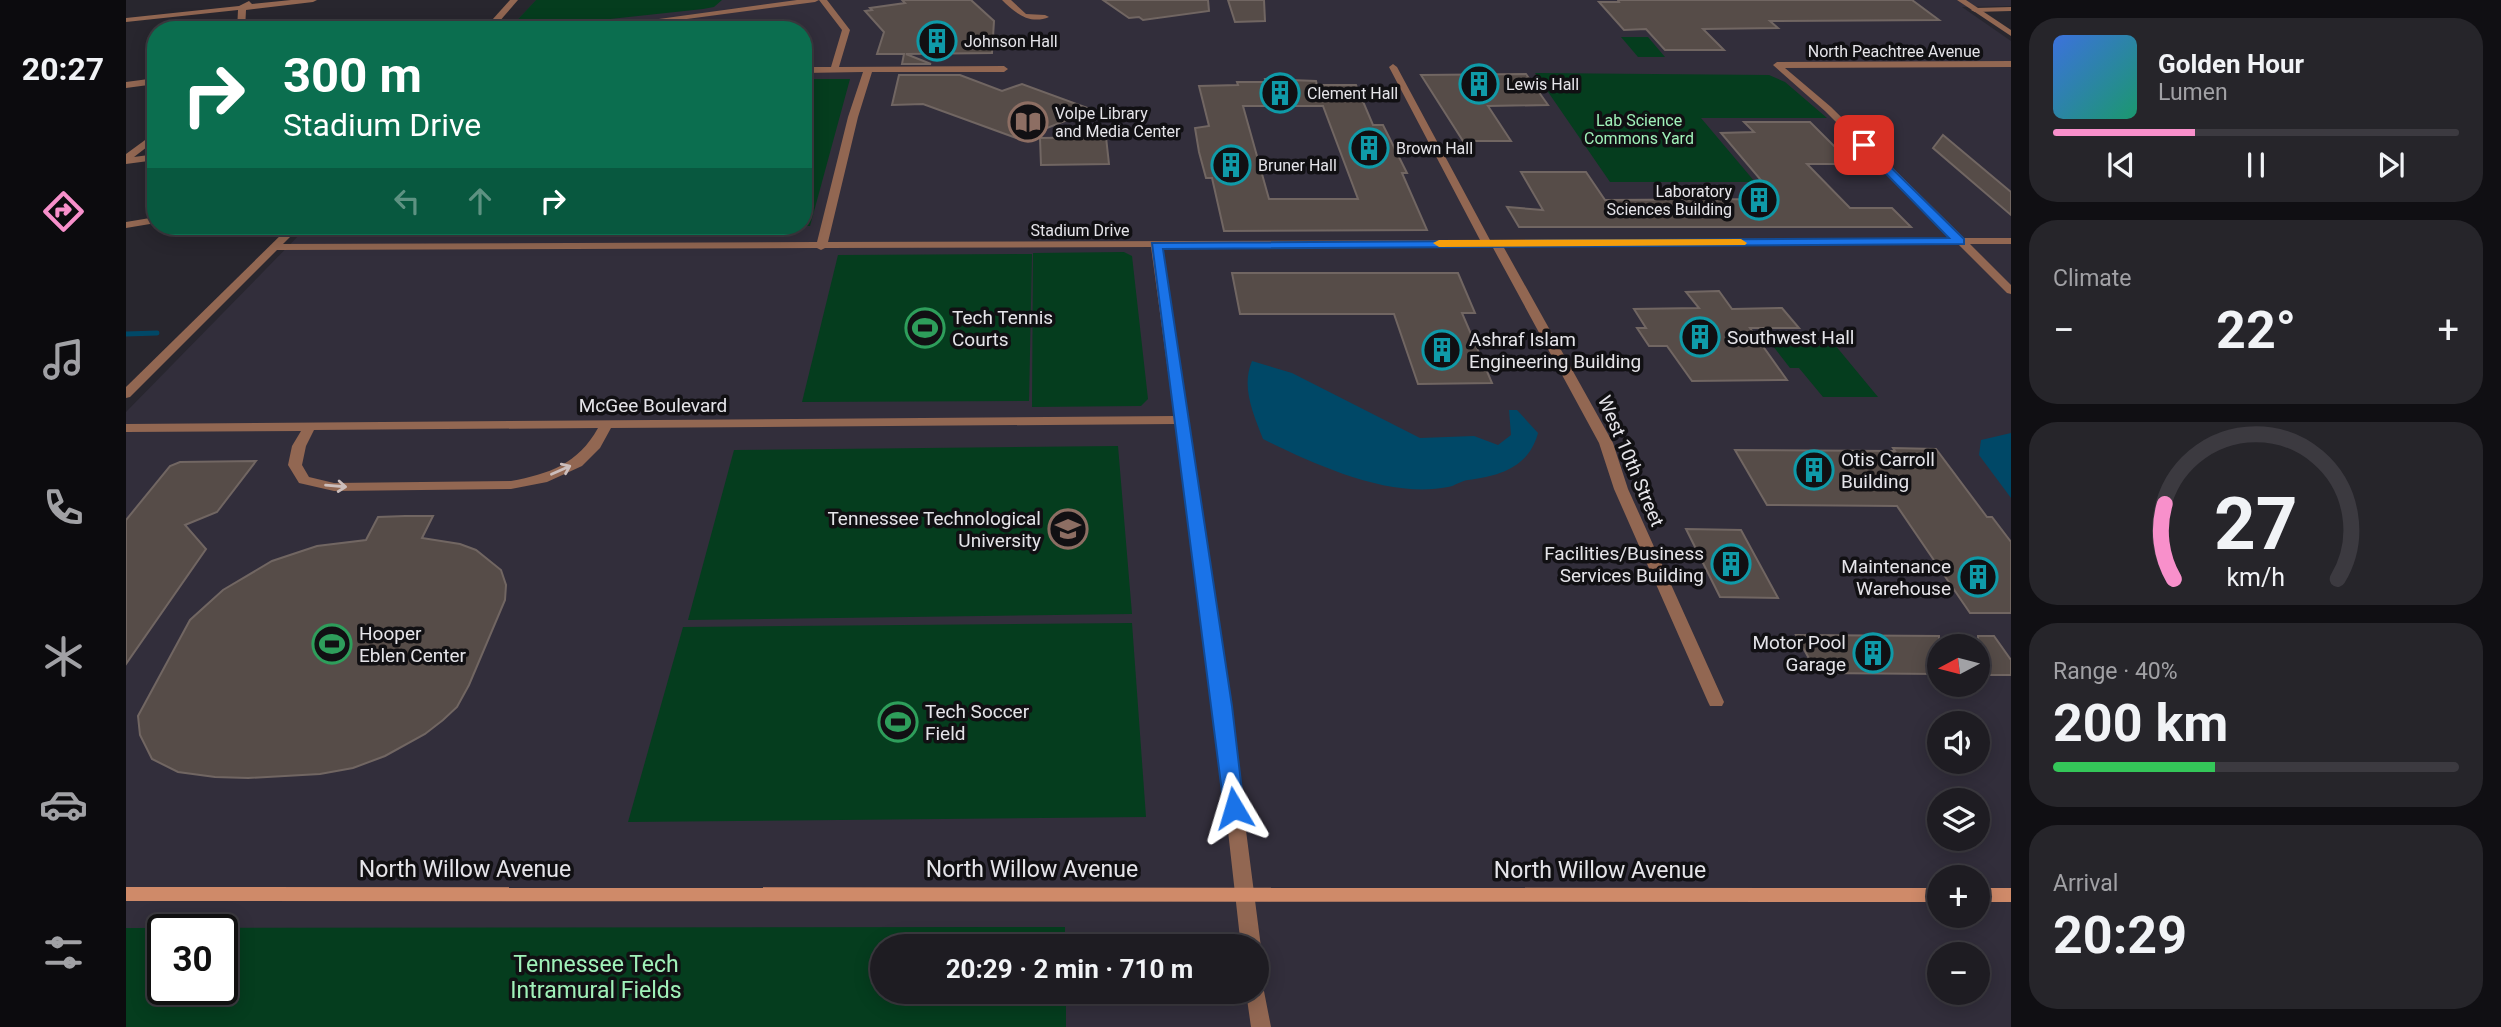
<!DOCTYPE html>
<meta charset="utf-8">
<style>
:root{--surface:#1e1c22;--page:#26252a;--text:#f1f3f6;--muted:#a1a1a5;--line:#3c3a40;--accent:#f890cb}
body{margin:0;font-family:Roboto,sans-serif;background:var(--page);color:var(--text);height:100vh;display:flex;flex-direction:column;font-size:26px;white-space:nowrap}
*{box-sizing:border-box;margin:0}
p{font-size:23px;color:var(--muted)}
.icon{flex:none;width:38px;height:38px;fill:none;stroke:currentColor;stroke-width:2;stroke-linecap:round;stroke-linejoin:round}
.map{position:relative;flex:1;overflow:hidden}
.side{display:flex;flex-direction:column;gap:18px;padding:18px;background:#100f13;width:490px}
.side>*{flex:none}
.top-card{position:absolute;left:21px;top:21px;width:665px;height:214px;border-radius:28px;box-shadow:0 4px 18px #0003,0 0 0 2px var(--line);background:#0b6e4f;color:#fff;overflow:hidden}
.needle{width:46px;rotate:263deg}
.tools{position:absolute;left:1801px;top:634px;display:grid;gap:14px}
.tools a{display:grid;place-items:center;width:63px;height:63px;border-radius:50%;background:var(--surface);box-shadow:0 4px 18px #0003,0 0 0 2px var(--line);font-size:35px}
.speed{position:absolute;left:21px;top:914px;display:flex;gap:14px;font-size:35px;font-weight:700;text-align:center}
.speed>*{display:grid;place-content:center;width:91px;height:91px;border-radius:50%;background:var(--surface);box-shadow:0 4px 18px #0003,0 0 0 2px var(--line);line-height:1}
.speed .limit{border:4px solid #111;border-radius:10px;background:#fff;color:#111}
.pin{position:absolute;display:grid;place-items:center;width:60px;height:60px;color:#fff;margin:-30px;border-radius:14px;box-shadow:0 4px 10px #0006}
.me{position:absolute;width:77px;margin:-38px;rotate:353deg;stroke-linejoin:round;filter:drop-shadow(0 0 5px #0008)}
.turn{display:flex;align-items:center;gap:24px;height:147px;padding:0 21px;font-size:32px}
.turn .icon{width:91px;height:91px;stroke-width:2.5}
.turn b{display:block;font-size:49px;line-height:60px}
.lanes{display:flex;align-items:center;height:66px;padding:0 21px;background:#0003;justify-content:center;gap:35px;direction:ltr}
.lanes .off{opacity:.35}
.big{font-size:52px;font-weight:700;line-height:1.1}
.side .tile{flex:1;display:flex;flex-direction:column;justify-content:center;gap:10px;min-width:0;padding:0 24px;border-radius:28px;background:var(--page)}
.side .dial{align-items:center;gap:0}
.dial svg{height:182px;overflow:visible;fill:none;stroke:var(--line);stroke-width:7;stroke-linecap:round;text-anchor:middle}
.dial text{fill:var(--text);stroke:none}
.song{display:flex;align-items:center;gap:21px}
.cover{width:84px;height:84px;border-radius:10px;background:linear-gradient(135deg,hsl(220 70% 55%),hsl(160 70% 35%))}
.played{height:7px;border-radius:4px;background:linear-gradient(90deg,var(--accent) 35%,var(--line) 35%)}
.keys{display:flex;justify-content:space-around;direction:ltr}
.heat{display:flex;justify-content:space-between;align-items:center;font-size:38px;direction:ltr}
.charge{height:10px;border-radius:5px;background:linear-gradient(90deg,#34c759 40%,var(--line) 0)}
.trip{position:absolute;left:744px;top:934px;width:399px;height:70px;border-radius:35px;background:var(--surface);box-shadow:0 4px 18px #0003,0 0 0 2px var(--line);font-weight:700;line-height:70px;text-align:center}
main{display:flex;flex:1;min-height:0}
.menu{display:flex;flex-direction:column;width:126px;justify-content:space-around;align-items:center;background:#0c0b0e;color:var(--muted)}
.menu .icon{width:49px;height:49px}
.menu .on{color:var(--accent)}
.menu b{font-size:32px;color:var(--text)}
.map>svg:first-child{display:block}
</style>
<main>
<nav class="menu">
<b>20:27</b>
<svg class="icon on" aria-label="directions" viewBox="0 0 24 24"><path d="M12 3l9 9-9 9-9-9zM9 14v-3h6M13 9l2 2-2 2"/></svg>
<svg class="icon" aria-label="music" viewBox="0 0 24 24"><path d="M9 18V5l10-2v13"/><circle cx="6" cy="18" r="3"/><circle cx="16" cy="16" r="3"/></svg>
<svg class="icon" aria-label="phone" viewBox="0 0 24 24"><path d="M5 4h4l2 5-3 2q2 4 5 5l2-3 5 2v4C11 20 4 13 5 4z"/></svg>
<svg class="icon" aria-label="climate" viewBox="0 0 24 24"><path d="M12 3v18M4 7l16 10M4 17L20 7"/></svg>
<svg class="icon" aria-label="car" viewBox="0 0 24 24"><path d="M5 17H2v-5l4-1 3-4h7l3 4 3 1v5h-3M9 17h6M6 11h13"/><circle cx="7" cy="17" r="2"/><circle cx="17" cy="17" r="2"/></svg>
<svg class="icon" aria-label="filters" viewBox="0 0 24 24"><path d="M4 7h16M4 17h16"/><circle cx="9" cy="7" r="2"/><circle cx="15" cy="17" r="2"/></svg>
</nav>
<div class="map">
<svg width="1885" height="1027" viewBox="0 0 1885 1027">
<rect width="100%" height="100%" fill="#28262e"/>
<path fill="#322e3b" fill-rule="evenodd" d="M410 0H1885V6L1836 7 1885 41V1027H0V412L182 226H677V30H382ZM1813 646H1852V684H1813ZM1813 723H1852V761H1813ZM1813 800H1852V838H1813ZM1813 877H1852V915H1813ZM37 929H96V989H37ZM756 947H1130V992H756ZM1813 954H1852V992H1813Z"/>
<g fill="#053d1e" fill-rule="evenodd">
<polygon points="410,0 596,0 588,7 577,9 382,30"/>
<polygon points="1495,37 1522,37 1539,57 1512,57"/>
<polygon points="1409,73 1643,75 1659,82 1701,118 1575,118 1629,182 1484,182"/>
<polygon points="677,79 724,79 684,226 200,226 677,226"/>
<polygon points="998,252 1006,256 1022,399 1015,406 906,407 907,253"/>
<polygon points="906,254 903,401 676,402 712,255"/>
<polygon points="1709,345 1752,397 1697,397 1673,368 1664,368 1647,346"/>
<polygon points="992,446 1006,614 562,620 608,450"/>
<polygon points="1006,623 1020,817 502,822 557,627"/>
<path d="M939 927V947H756V992H940V1027H0V928ZM37 929H96V989H37Z"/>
</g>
<g fill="#004867">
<path d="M1126 361 1166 373 1294 438 1348 436 1372 445 1385 435 1383 410H1391L1412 433C1403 467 1374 476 1342 480 1334 481 1329 486 1322 487 1263 499 1188 464 1137 439 1127 413 1115 387 1126 361Z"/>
<polygon points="1885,433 1885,498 1853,455 1855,440"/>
</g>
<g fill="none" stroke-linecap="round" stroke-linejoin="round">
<polyline stroke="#004867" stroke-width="5" points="0,334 31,333"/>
</g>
<g fill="#564c48" stroke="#716662" stroke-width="2" fill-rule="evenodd">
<polygon points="776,0 845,0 868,21 866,53 780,54 805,64 776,64 778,54 751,54 758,32 739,11 746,10 744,8 779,3"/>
<polygon points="977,0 1082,0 1083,11 1017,20 1013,17 1003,18"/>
<polygon points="1102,0 1138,0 1139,21 1109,22"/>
<polygon points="1492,0 1786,0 1813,20 1644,21 1652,28 1577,29 1598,50 1539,50 1520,29 1498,30 1473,2 1493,2"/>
<polygon points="1400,74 1422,105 1362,106 1385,141 1337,141 1295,75"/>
<polygon points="773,75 834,75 876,91 896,84 967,110 893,139 797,104 766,105"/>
<path d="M1139 79 1190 81 1191 85H1230L1247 125H1257L1281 173H1276L1301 230 1098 231 1086 178H1080L1073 152 1069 128 1083 126 1073 86 1112 85 1111 82H1140ZM1117 106H1197L1232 199H1143Z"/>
<polygon points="1618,122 1684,122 1726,164 1681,164 1724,208 1766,208 1785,227 1393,227 1381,207 1417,210 1395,172 1460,172 1479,200 1651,199 1595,133 1628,132"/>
<polygon points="1817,135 1885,192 1885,215 1807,148"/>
<polygon points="980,137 983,164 915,165 914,138"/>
<polygon points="1106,273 1332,273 1349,313 1336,313 1366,383 1292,384 1268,314 1114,314"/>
<polygon points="1593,291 1606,309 1656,308 1673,328 1624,328 1661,380 1566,381 1541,346 1523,346 1511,328 1520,328 1508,309 1573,308 1560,292"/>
<polygon points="1767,448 1810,449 1861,517 1866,517 1885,542 1885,613 1844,613 1771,506 1641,505 1609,450 1769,451"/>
<polygon points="130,461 91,512 59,525 80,549 0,664 0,520 44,466 54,462"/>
<polygon points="279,516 307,516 296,538 334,544 350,550 375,570 380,585 379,600 343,685 331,707 317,720 299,734 259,756 227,768 194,774 122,778 89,777 52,772 26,759 14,735 12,716 64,620 97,590 146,561 191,546 240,540 252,517"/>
<polygon points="1560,529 1615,530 1652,598 1594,597"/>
<polygon points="1670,635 1813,636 1813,674 1691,673"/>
<polygon points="1852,636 1868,636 1885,660 1885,675 1852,675"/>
</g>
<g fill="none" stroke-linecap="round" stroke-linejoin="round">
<g fill="#926752" fill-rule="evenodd">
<polygon points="165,0 191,0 187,2 120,10 119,30 111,30 112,10 0,22 0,18 113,6 123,1 126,4"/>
<path d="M693 0H701L724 30 713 67 878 66 882 69 878 72H746L732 117 702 242 1354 240 1263 67 1267 64 1271 67 1364 240 1826 238 1699 111 1647 65 1651 62 1885 61V67L1659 68 1705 107 1838 238H1885V244H1844L1885 285V294L1881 293 1832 244 1377 246 1487 443 1502 489 1598 702 1596 706H1584L1582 702 1488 489 1473 443 1366 246 1036 247 1104 706 1135 947 1130 953V947H1115L1088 706 1049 424 485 428 474 448 456 466 421 482 385 489 208 491 173 483 162 465 166 446 175 431 0 432V424L1048 416 1025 247 699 248 695 250 691 248 149 250 144 247 149 244 691 242 722 117 737 72 677 73V67H705L716 30ZM472 428C452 464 423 474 385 481L208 483 183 477 176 465 180 446 188 430Z"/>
<path d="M876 0H885L900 14 919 15 923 17C904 25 889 13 876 0Z"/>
<polygon points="1885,7 1885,11 1849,12 1845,10 1849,8"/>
<polygon points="30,132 30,140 8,157 30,154 30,160 0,164 0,154"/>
<polygon points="30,217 30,223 0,228 0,222"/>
<polygon points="1130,984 1137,986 1145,1027 1125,1027 1120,992 1130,992"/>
</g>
<g fill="#926752" fill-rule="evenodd">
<polygon points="384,0 392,0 366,30 357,30"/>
<polygon points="671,0 693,0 689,2 478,30 453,30"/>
<polygon points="1831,0 1840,0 1885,30 1885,36"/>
<polygon points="30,78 30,84 0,88 0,82"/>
<polygon points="164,226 175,226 4,397 0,398 0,387"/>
</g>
<g fill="#cf8a69" fill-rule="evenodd">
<polygon points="0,887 1813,888 1813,902 0,901"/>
<rect x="1852" y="888" width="33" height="14"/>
</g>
</g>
<defs><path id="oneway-shaft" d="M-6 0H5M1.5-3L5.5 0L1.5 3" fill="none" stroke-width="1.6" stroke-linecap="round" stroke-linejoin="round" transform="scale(1.75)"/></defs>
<g stroke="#ccbebc">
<use href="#oneway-shaft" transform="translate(435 470) rotate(-24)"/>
<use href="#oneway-shaft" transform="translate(210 486) rotate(5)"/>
</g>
<polygon fill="#1a73e8" stroke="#114b97" stroke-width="2" points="1738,141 1838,239 1838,244 1037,249 1106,706 1118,808 1115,813 1108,815 1101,813 1098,808 1026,243 1823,238 1734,147 1734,142"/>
<polygon fill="#f59e0b" points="1615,239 1621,243 1619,245 1313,247 1307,243 1313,240"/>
<defs>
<g id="building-ring" transform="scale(2.0125)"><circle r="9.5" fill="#111013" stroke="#0f9aa8" stroke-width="1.5"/><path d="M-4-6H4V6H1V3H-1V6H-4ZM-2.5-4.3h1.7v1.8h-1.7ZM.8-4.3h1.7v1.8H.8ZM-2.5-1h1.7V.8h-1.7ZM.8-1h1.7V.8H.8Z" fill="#0f9aa8"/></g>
<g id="library-ring" transform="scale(2.0125)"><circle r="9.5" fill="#111013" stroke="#8d6e63" stroke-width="1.5"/><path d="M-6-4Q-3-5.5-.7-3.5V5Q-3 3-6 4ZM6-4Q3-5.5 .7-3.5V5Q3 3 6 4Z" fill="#8d6e63"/></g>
<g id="stadium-ring" transform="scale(2.0125)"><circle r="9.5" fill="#111013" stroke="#2e9e5b" stroke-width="1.5"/><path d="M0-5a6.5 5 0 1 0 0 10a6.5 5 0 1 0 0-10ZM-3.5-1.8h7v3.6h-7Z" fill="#2e9e5b"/></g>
<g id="university-ring" transform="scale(2.0125)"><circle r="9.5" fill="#111013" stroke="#8d6e63" stroke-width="1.5"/><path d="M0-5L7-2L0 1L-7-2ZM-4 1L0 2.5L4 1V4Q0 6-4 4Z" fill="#8d6e63"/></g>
</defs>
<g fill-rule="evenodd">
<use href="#building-ring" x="811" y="41"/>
<use href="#building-ring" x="1353" y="84"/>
<use href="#building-ring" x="1154" y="93"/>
<use href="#library-ring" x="902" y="122"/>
<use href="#building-ring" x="1243" y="148"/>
<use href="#building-ring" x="1105" y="165"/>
<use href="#building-ring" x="1633" y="200"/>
<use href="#stadium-ring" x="799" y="328"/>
<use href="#building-ring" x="1574" y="337"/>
<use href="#building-ring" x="1316" y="350"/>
<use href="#building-ring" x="1688" y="470"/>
<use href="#university-ring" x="942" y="529"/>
<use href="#building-ring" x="1605" y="564"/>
<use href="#building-ring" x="1852" y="577"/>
<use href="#stadium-ring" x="206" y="644"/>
<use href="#building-ring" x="1747" y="653"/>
<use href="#stadium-ring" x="772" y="722"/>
</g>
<g text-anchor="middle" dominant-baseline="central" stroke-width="7" stroke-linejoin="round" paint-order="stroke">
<g font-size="16" fill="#e5e4e9" stroke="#111013" text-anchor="start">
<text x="838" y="41">Johnson Hall</text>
<text x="1380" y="84">Lewis Hall</text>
<text x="1181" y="93">Clement Hall</text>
<text x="929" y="113">Volpe Library<tspan x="929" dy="18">and Media Center</tspan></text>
<text x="1270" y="148">Brown Hall</text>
<text x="1132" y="165">Bruner Hall</text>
<text x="1606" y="191" text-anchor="end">Laboratory<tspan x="1606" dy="18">Sciences Building</tspan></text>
</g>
<g font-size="16" fill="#e5e4e9" stroke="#111013">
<text x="1768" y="51">North Peachtree Avenue</text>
<text x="954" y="230">Stadium Drive</text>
</g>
<g font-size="16" fill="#a0f1b9" stroke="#111013">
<text x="1513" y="120">Lab Science<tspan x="1513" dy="18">Commons Yard</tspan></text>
</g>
<g font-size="19" fill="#e5e4e9" stroke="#111013" text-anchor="start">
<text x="826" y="317">Tech Tennis<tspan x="826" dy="22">Courts</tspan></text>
<text x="1601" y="337">Southwest Hall</text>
<text x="1343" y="339">Ashraf Islam<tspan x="1343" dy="22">Engineering Building</tspan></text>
<text x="1715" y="459">Otis Carroll<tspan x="1715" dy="22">Building</tspan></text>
<text x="915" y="518" text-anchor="end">Tennessee Technological<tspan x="915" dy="22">University</tspan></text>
<text x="1578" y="553" text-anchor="end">Facilities/Business<tspan x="1578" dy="22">Services Building</tspan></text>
<text x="1825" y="566" text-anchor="end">Maintenance<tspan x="1825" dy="22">Warehouse</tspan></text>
<text x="233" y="633">Hooper<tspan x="233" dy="22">Eblen Center</tspan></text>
<text x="1720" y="642" text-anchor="end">Motor Pool<tspan x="1720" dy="22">Garage</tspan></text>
<text x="799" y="711">Tech Soccer<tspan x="799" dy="22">Field</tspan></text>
</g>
<g font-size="19" fill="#e5e4e9" stroke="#111013">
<text x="527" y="405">McGee Boulevard</text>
<text transform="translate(1505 461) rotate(67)">West 10th Street</text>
</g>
<g font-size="23" fill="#e5e4e9" stroke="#111013">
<text x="339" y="869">North Willow Avenue</text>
<text x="906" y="869">North Willow Avenue</text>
<text x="1474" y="870">North Willow Avenue</text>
</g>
<g font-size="23" fill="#a0f1b9" stroke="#111013">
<text x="470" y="964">Tennessee Tech<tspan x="470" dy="26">Intramural Fields</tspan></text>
</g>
</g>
</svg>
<div class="tools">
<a><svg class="needle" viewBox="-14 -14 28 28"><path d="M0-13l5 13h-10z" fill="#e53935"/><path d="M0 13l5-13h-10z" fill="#a1a1a5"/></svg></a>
<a><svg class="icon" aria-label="sound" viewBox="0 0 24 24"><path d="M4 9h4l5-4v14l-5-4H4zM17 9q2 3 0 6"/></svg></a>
<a><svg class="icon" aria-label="layers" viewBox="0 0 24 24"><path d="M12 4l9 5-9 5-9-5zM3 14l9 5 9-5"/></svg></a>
<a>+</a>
<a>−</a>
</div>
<div class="speed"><div class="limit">30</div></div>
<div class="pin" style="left:1738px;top:145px;background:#d93025"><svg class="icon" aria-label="arrive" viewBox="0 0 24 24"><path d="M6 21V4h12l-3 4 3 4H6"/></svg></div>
<svg class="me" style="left:1108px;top:808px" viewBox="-20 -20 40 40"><path d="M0-17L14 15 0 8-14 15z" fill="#1a73e8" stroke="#fff" stroke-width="4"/></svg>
<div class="trip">20:29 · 2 min · 710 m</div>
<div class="top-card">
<div class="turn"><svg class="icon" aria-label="right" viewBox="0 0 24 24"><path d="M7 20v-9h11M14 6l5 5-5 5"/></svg><div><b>300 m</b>Stadium Drive</div></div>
<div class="lanes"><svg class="icon off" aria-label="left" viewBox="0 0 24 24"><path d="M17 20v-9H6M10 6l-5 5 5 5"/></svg><svg class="icon off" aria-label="ahead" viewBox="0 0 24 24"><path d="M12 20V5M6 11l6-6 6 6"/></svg><svg class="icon" aria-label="right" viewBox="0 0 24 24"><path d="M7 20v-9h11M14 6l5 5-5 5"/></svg></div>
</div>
</div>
<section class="side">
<div class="tile">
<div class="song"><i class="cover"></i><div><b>Golden Hour</b><p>Lumen</p></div></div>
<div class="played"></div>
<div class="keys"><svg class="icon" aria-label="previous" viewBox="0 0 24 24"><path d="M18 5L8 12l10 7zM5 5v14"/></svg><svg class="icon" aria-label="pause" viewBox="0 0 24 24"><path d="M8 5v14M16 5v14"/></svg><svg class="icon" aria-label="next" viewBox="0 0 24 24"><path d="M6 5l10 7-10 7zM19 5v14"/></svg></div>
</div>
<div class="tile"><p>Climate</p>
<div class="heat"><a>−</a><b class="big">22°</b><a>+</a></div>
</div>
<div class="tile dial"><svg viewBox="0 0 100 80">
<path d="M14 69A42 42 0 1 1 86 69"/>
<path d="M14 69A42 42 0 0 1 10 36" stroke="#f890cb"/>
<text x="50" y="56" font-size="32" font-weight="700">27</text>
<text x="50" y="72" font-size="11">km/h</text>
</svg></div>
<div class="tile"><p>Range · 40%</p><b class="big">200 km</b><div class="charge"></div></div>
<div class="tile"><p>Arrival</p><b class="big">20:29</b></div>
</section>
</main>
